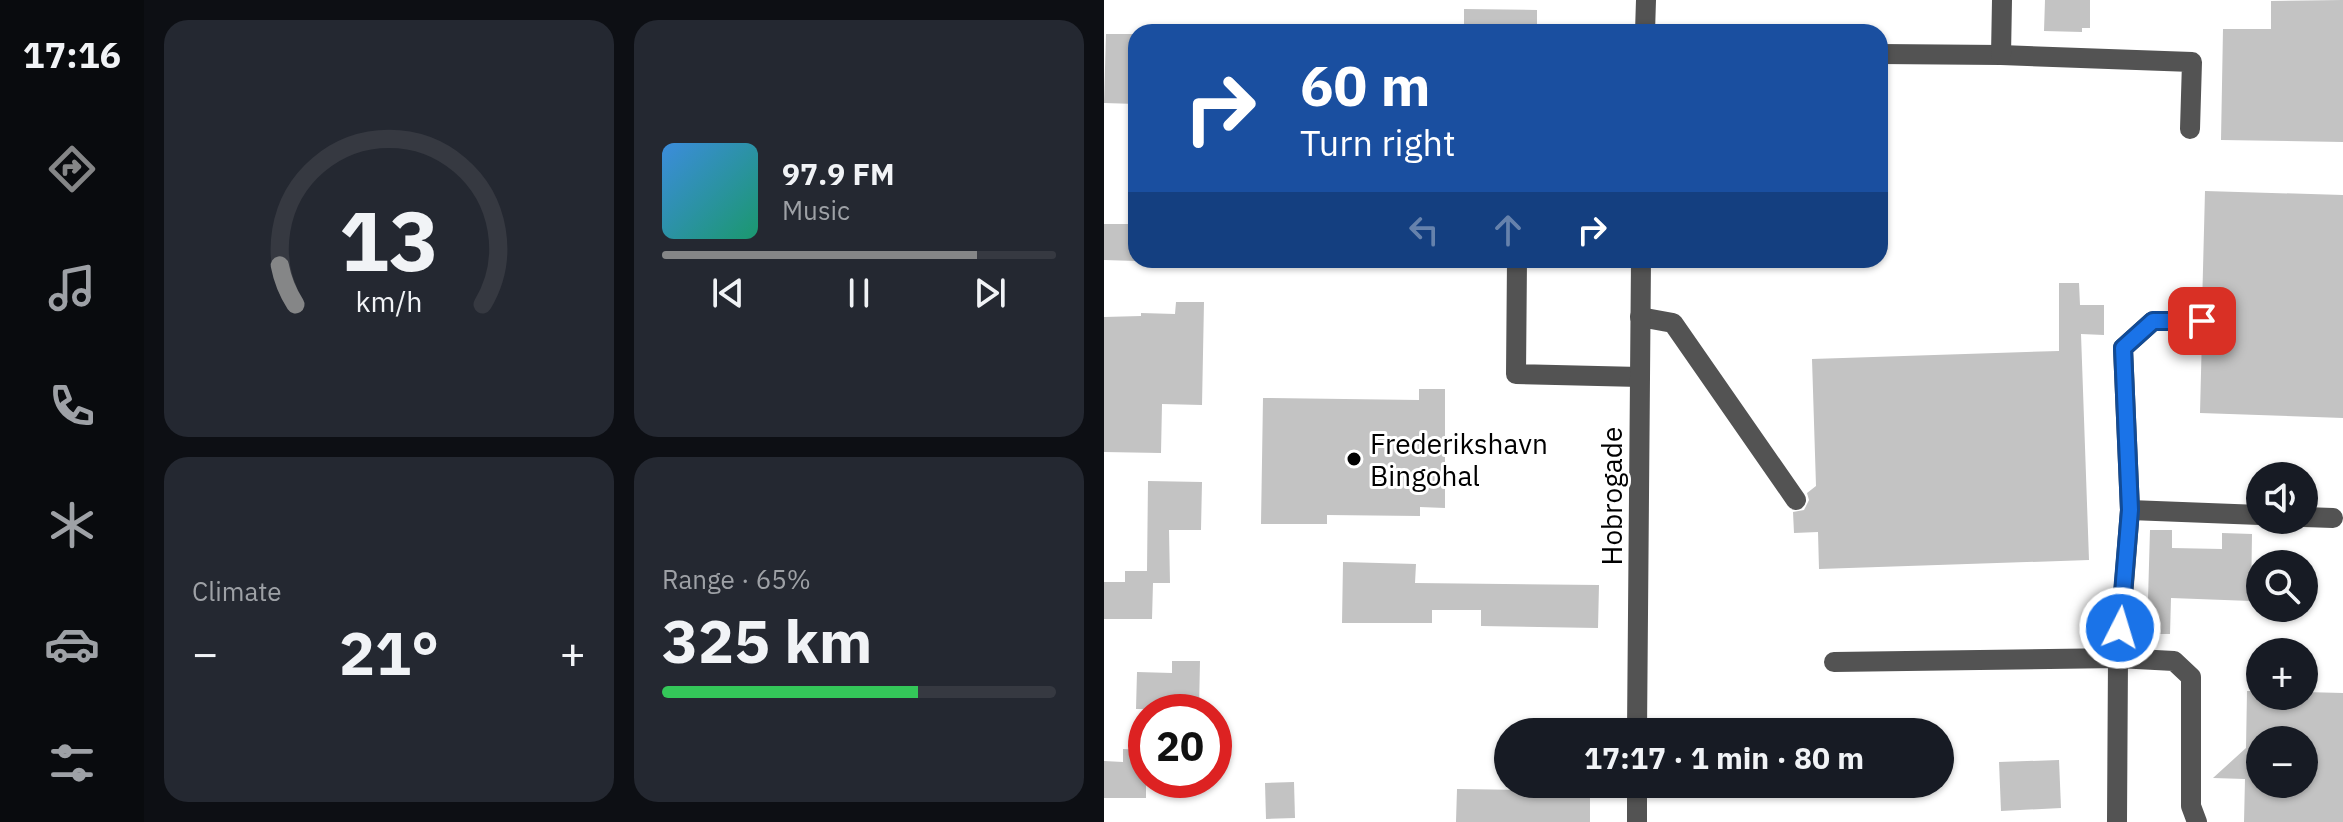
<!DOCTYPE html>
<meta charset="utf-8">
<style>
:root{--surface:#171b24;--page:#242831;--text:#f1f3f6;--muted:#9ea1a6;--line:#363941;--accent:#858687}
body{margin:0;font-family:"IBM Plex Sans",sans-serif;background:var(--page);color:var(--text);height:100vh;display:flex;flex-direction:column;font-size:30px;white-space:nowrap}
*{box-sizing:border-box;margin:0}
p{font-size:26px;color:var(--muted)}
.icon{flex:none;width:44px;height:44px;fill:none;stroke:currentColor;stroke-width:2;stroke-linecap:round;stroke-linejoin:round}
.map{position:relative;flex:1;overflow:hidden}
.sheet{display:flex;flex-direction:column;gap:20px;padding:20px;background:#0d0f14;width:960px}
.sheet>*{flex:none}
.guide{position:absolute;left:24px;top:24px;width:760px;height:244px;border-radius:24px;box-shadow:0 2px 6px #0004;background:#1a4fa0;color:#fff;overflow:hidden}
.controls{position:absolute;left:1142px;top:462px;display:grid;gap:16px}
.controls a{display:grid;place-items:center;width:72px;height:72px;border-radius:50%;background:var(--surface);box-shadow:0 2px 6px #0004;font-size:40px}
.speed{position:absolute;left:24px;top:694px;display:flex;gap:16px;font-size:40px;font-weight:700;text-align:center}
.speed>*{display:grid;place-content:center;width:104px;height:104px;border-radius:50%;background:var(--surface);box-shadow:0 2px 6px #0004;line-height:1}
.speed .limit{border:12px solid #d22;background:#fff;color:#111}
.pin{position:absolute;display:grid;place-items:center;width:68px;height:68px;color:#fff;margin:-34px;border-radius:16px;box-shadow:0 4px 12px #0006}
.me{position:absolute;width:88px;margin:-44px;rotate:5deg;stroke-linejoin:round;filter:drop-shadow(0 0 6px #0008)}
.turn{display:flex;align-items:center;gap:28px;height:168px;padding:0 40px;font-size:36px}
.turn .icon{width:104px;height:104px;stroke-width:2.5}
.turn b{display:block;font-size:56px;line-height:68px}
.lanes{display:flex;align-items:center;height:76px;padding:0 40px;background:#0003;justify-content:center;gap:40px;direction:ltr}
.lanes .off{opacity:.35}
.big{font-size:60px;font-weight:800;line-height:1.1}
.sheet .card{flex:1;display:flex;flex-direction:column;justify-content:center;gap:12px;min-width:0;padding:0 28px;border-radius:24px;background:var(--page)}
.sheet .dial{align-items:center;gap:0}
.dial svg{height:208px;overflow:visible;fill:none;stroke:var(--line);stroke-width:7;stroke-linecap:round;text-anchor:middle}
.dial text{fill:var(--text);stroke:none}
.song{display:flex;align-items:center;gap:24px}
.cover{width:96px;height:96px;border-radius:12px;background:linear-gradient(135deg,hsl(210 70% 55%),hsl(160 70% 35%))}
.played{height:8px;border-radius:4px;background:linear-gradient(90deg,var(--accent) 80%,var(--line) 80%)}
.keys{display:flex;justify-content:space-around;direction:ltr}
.heat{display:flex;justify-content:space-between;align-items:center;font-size:44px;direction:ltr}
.charge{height:12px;border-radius:6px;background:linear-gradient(90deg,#34c759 65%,var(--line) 0)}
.sheet .tiles{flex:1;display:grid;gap:20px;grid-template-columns:repeat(2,1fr)}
.trip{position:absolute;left:390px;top:718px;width:460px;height:80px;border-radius:40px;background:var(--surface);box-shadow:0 2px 6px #0004;font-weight:800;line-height:80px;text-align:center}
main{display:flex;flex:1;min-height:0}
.tabs{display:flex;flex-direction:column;width:144px;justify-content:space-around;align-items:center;background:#090b0e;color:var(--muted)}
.tabs .icon{width:56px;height:56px}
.tabs .active{color:var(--accent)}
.tabs b{font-size:36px;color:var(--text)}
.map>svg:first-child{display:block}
</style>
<main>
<nav class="tabs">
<b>17:16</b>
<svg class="icon active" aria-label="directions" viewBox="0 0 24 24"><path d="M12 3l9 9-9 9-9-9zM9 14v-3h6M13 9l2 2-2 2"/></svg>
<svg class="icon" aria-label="music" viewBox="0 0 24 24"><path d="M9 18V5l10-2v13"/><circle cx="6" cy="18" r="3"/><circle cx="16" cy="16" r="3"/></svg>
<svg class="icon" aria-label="phone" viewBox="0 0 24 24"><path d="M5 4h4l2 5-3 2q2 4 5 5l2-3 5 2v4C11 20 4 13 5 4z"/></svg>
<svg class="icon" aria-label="climate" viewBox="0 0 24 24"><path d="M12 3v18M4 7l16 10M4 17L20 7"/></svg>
<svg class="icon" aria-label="car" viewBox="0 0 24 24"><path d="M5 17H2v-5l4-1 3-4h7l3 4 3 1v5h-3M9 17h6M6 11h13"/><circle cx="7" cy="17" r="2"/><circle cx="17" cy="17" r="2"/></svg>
<svg class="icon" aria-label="filters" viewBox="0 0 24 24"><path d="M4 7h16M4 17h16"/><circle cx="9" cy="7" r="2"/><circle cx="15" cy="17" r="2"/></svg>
</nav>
<section class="sheet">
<div class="tiles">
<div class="card dial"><svg viewBox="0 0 100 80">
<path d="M14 69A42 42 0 1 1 86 69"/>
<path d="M14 69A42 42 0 0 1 8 54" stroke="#858687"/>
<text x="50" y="56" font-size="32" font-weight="700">13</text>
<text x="50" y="72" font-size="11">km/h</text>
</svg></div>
<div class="card">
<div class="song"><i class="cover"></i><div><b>97.9 FM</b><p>Music</p></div></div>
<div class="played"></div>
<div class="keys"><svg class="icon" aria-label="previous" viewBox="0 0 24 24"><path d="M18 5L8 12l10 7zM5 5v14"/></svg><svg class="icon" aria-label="pause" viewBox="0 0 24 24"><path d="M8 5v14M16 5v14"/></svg><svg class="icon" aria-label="next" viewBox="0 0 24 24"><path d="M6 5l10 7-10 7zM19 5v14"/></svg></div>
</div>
<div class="card"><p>Climate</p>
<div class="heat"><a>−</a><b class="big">21°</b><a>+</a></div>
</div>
<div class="card"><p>Range · 65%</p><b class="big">325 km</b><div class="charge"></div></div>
</div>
</section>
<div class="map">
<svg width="1239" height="822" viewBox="0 0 1239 822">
<rect width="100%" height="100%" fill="#fff"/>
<g fill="#c3c3c3" fill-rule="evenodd">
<polygon points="941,0 986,0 986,28 978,28 978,32 940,31"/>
<polygon points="1239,0 1239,142 1117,140 1119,29 1167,29 1167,1"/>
<polygon points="360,9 433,10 433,32 360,32"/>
<polygon points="2,34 32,34 32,104 0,103"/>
<polygon points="1101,191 1239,195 1239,418 1096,413 1098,334 1105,332 1111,322 1109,314 1098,308"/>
<polygon points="0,224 32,224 32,261 0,260"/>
<polygon points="955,283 975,283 976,305 1000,305 1000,335 977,334 985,560 715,569 714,532 690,533 689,512 700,510 705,500 703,493 712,486 708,359 955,351"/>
<polygon points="72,302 100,302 98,405 58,404 57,453 0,452 0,317 37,316 37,313 71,314"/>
<polygon points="315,389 341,389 341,508 316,507 316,516 223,515 223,524 157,524 159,398 315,400"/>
<polygon points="44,481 98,482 97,530 65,530 66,583 49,583 48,619 0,619 0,582 21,582 21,571 43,571"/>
<polygon points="1046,530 1068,530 1068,548 1118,549 1118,533 1148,534 1147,601 1067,598 1066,634 1043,634"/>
<polygon points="239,562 312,564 311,583 495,585 494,628 377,626 377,610 328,610 328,623 238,623"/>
<polygon points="68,661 96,661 95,710 32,709 33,672 68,673"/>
<path d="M1143 691H1156V696H1200V692L1239 693V822H1140L1141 779 1109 778 1142 748ZM1156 740H1200V784H1156Z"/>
<polygon points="19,749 42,750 42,798 0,798 0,761 19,762"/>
<polygon points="955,760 957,808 897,811 895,762"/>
<polygon points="190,782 191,818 162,819 161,783"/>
<polygon points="353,789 486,791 486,822 352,822"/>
</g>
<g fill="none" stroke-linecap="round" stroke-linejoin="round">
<g stroke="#535353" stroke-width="20">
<polyline points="541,32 542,0"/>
<polyline points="776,54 897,55 1088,62 1086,129"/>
<polyline points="897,55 898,0"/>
<polyline points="413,260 412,374 536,377"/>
<polyline points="536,317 569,323 692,500"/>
<polyline points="1026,510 1156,515"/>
<polyline points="1200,517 1229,518"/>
<polyline points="730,662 1014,658 1070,661 1087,677 1087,806 1093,822"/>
<polyline points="533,732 537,260"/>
<polyline points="533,822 533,784"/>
<polyline points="1013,822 1014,658 1026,510 1019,348 1049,321 1098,321"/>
</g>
</g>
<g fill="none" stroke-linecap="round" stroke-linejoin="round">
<g stroke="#114b97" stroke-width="20">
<polyline id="route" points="1016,628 1026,510 1019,348 1049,321 1098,321"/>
</g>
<use href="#route" stroke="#1a73e8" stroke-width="14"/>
</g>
<circle fill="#000" stroke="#fff" stroke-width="3" cx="250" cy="459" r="8"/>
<g text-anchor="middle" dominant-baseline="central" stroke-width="6" stroke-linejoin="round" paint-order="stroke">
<g font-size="28" fill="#000" stroke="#fff" text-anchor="start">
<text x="266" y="443">Frederikshavn<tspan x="266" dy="32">Bingohal</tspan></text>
</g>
<g font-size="28" fill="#000" stroke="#fff">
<text transform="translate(507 496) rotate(-90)">Hobrogade</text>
</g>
</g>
</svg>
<div class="controls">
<a><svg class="icon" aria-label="sound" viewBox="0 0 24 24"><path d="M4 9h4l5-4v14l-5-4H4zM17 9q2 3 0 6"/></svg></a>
<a><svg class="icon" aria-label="search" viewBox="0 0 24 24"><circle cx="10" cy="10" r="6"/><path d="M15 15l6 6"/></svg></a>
<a>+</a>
<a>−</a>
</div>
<div class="speed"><div class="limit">20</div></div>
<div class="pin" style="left:1098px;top:321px;background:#d93025"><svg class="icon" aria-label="arrive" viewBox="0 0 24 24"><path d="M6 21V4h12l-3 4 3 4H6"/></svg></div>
<svg class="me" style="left:1016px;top:628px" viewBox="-20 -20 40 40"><circle r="17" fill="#1a73e8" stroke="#fff" stroke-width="3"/><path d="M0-11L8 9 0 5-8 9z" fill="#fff"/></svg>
<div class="trip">17:17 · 1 min · 80 m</div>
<div class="guide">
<div class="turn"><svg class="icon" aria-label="right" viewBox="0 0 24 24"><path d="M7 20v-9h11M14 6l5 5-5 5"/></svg><div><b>60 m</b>Turn right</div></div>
<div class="lanes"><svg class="icon off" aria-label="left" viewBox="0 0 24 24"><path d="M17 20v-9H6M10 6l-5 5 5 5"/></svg><svg class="icon off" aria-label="ahead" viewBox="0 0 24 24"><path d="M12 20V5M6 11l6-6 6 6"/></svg><svg class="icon" aria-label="right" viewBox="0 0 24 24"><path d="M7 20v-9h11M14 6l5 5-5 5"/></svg></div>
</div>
</div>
</main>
